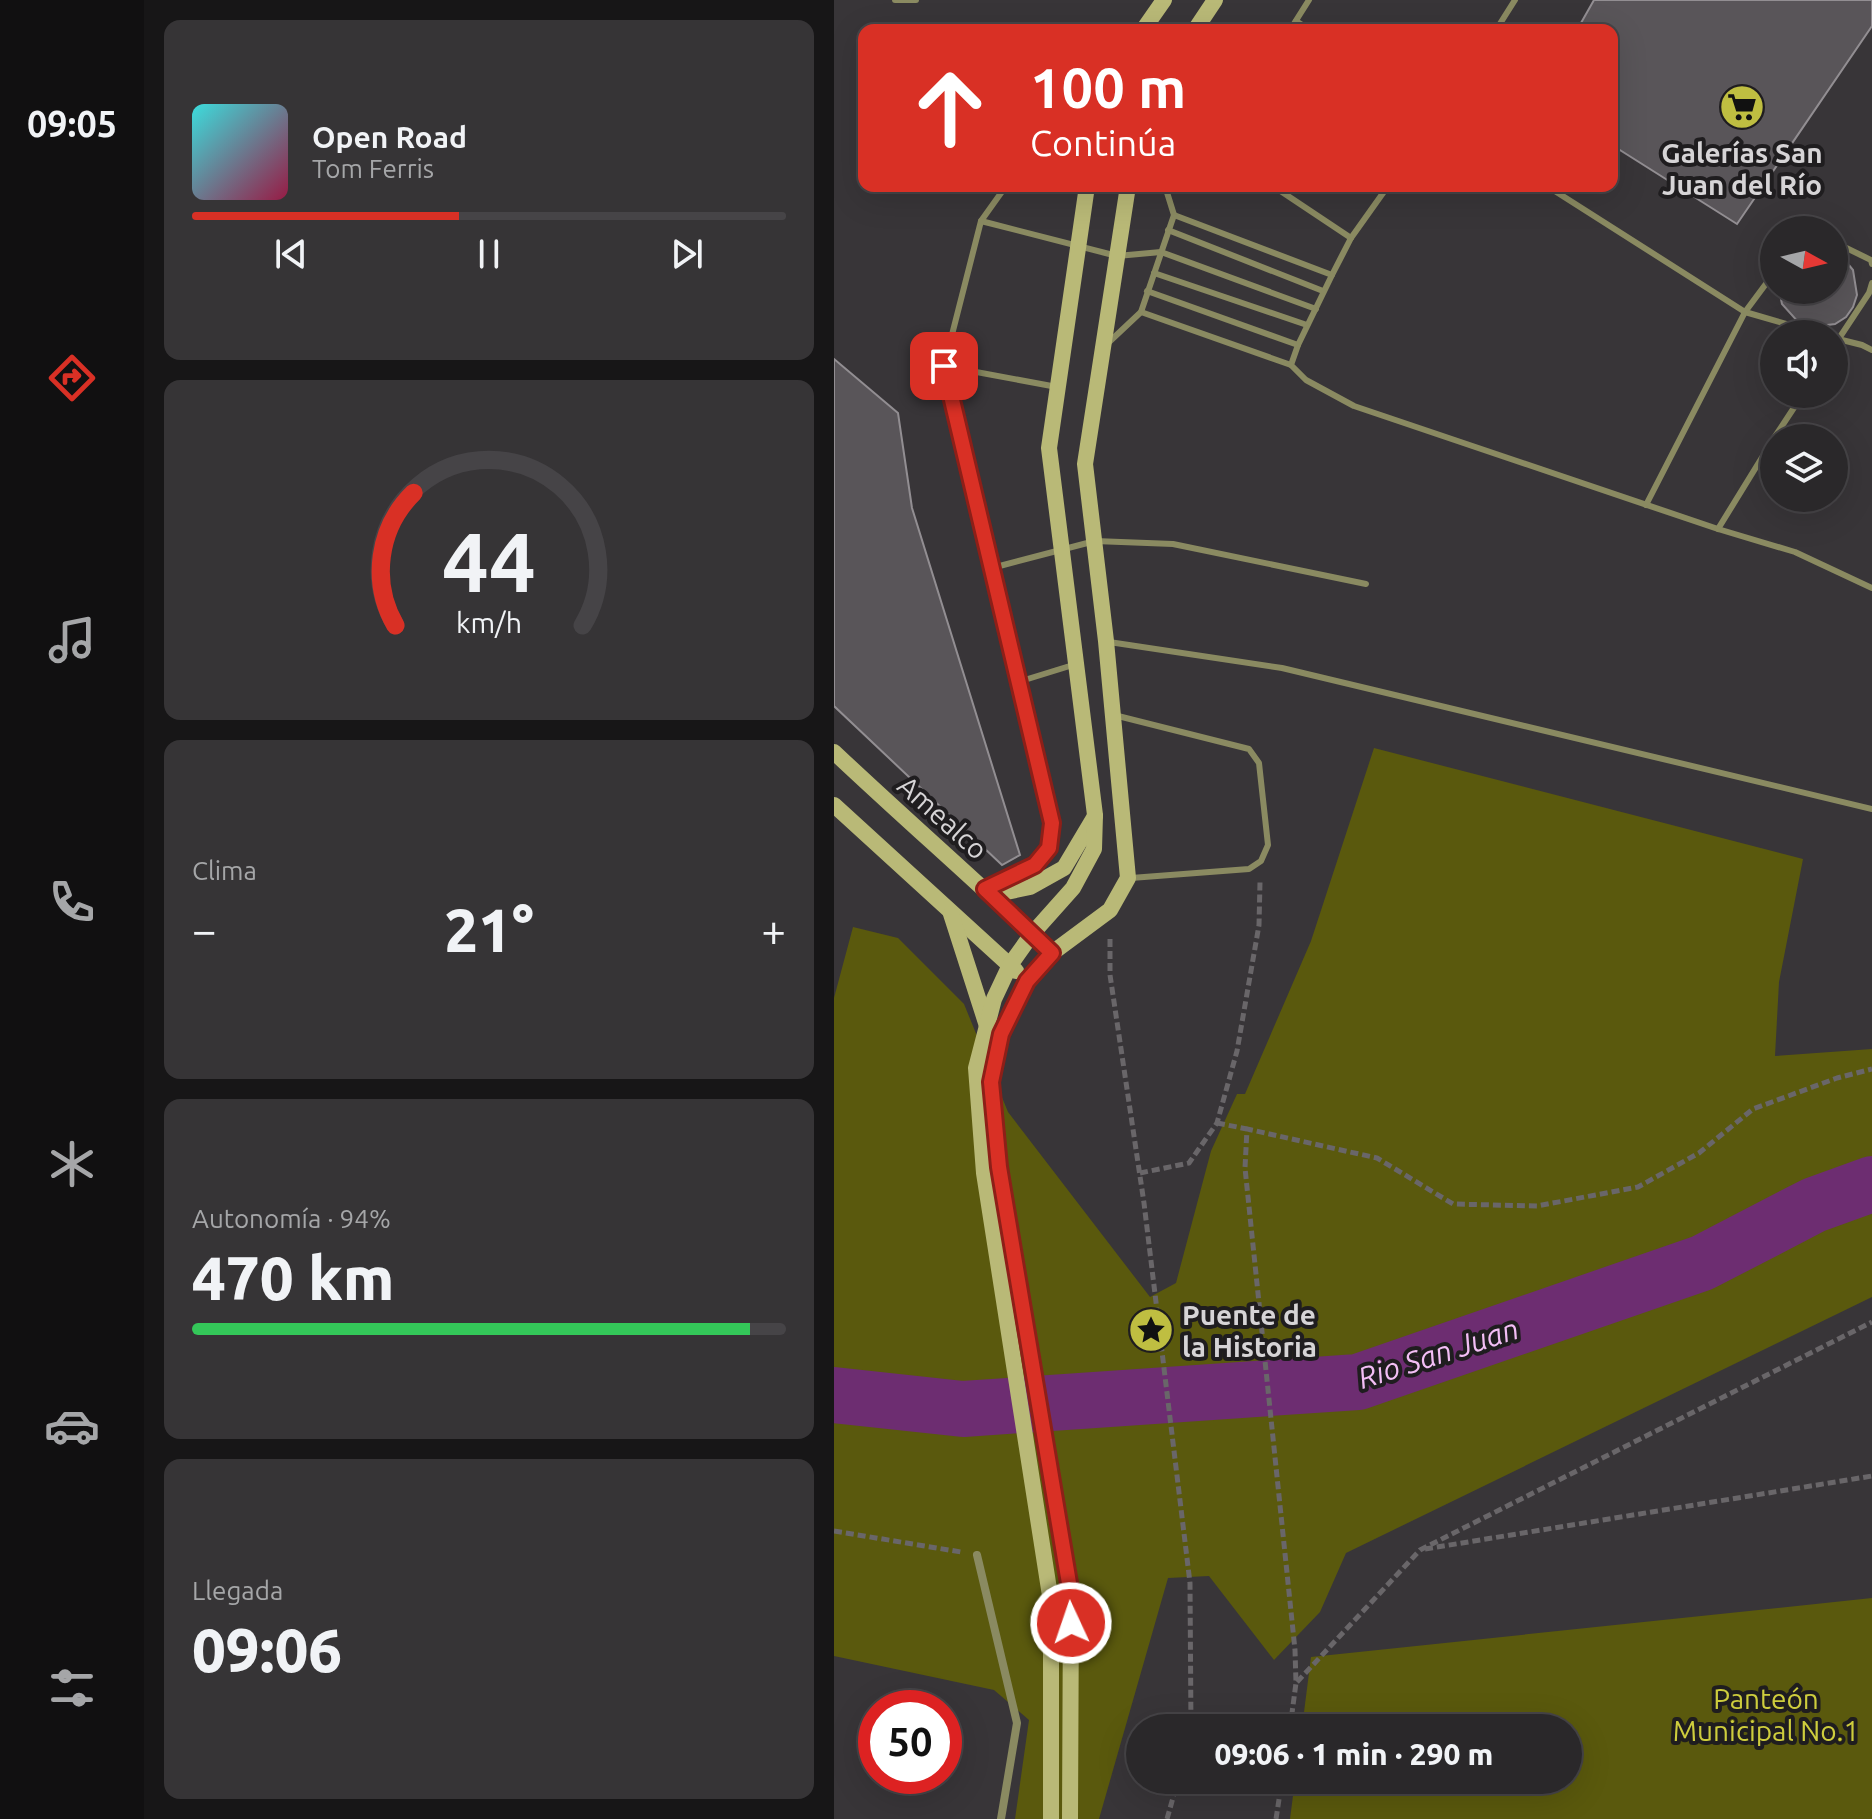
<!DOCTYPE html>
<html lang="es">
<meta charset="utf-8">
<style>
:root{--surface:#2a282a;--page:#363436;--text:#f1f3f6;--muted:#a5a6a8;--line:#464447;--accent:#d93025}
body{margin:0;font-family:Ubuntu,sans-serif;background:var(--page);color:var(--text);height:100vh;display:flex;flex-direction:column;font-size:30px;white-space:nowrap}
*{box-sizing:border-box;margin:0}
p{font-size:26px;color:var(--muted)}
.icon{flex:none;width:44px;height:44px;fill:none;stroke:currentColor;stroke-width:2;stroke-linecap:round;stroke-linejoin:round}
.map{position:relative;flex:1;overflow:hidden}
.details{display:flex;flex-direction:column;gap:20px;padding:20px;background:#171617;width:690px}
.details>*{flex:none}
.banner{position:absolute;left:24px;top:24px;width:760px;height:168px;border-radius:16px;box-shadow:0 8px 32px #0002,0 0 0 2px var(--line);background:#d93025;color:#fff;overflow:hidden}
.needle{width:52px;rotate:98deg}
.buttons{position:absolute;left:926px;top:216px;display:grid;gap:16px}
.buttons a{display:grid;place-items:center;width:88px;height:88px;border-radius:50%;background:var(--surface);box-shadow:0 8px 32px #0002,0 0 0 2px var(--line);font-size:40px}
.speed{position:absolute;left:24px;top:1690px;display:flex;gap:16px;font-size:40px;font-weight:700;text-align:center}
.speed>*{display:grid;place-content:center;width:104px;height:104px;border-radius:50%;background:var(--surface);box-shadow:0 8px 32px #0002,0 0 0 2px var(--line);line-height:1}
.speed .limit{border:12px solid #d22;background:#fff;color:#111}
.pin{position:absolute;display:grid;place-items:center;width:68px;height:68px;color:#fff;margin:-34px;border-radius:16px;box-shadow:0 4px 12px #0006}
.me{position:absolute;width:88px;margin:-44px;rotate:357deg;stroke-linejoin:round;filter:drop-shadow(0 0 6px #0008)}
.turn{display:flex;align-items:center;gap:28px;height:168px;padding:0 40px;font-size:36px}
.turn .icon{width:104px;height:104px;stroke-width:2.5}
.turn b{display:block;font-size:56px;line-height:68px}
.big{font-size:60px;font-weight:800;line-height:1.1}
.details .widget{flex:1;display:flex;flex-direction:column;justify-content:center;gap:12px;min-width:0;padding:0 28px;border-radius:16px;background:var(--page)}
.details .dial{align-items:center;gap:0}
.dial svg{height:208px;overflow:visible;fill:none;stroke:var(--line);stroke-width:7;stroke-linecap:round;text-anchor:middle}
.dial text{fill:var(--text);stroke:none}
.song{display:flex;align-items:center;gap:24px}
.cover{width:96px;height:96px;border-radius:12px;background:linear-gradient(135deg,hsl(180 70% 55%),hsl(340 70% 35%))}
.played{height:8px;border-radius:4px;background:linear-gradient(90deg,var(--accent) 45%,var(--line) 45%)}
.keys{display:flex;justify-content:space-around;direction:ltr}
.heat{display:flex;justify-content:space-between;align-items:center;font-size:44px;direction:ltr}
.charge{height:12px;border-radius:6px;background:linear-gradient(90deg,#34c759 94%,var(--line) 0)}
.trip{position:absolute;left:292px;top:1714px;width:456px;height:80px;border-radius:40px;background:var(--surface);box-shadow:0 8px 32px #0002,0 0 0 2px var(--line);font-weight:800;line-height:80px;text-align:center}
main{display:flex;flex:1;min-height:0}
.menu{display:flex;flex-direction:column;width:144px;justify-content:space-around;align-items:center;background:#111011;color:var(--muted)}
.menu .icon{width:56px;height:56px}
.menu .active{color:var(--accent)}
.menu b{font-size:36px;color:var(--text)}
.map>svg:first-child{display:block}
</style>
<main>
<nav class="menu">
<b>09:05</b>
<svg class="icon active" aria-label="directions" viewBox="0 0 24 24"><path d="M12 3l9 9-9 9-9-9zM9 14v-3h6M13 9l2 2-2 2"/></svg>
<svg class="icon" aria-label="music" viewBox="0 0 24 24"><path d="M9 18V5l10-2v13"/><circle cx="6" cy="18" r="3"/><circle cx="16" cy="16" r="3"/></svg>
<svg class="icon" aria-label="phone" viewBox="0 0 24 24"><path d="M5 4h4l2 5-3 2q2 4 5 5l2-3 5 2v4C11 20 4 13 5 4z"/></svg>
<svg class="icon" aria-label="climate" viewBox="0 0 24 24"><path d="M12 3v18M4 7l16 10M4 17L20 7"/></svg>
<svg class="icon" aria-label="car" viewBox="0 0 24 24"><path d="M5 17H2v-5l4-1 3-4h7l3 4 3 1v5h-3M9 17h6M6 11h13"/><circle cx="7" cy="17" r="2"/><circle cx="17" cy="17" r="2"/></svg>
<svg class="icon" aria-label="filters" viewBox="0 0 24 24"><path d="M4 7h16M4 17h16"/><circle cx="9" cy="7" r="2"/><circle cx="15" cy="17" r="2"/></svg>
</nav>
<section class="details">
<div class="widget">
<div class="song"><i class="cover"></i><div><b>Open Road</b><p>Tom Ferris</p></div></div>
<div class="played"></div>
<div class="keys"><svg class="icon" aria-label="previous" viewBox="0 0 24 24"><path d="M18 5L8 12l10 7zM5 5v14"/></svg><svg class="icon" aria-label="pause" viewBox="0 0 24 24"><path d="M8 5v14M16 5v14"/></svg><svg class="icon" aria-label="next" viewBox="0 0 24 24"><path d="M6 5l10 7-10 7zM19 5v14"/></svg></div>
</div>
<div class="widget dial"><svg viewBox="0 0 100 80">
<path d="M14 69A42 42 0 1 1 86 69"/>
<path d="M14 69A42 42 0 0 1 21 18" stroke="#d93025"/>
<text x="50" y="56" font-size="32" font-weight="700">44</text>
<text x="50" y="72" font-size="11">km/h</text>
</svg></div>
<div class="widget"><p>Clima</p>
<div class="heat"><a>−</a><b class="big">21°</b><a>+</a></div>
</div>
<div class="widget"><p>Autonomía · 94%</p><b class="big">470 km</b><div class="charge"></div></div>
<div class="widget"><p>Llegada</p><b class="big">09:06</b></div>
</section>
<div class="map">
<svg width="1038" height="1819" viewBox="0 0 1038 1819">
<rect width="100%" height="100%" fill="#383538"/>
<g fill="#5a590d">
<polygon points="540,748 969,859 945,982 941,1056 1038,1049 1038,1297 512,1553 486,1612 440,1660 375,1576 334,1578 265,1819 181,1819 195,1720 160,1690 0,1656 0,998 19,927 64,938 130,1004 174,1112 316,1297 342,1283 377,1151 403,1094 411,1094 477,941"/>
<polygon points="1038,1598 1038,1819 456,1819 461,1780 734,1780 734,1728 468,1728 477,1657"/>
</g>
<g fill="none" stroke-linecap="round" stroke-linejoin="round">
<polyline stroke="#6d2d71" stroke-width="56" points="0,1395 129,1409 524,1382 868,1263 980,1205 1038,1184"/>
</g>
<g fill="#595559" stroke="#928e92" stroke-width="2">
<polygon points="760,0 1038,0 1038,26 903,224 778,145 778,30 743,30"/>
<polygon points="1000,253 1010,259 1019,270 1023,295 1019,307 1012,317 1001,324 977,327 965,323 948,304 945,290 1000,290"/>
<polygon points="0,359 64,413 78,508 186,855 168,865 0,706"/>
</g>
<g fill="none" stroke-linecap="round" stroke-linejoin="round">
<g stroke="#696669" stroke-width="5" stroke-dasharray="8 4" stroke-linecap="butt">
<polyline points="276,939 276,975 310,1203 356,1583 357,1728"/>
<polyline points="383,1123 413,1129"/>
<polyline points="306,1173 355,1163 383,1123 403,1051 425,925 426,882"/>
<polyline points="0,1531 127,1552"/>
<polyline points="591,1549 1038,1476"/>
<polyline points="463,1682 586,1550 1038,1322"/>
<polyline points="456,1728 462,1683 461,1650 411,1168 413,1129 543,1158 619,1204 703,1206 804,1187 865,1153 919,1109 1003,1078 1038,1069"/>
<polyline points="333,1819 344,1780"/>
<polyline points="442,1819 448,1780"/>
</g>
<g stroke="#8a8a61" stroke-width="6">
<polyline points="61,0 82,0"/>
<polyline points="462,21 476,30"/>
<polyline points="456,30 475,0"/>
<polyline points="662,30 681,0"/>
<polyline points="172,186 147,221 110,366 223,387"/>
<polyline points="439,186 517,238"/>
<polyline points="554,186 517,238 498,275 464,345 457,365 472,380 520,406 884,529 961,552 1038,588"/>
<polyline points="713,186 911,312 987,334"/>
<polyline points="340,215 498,275"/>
<polyline points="147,221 283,256 327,252 482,309"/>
<polyline points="334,230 489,291"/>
<polyline points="1000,242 1037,260 1038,264"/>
<polyline points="320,273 473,325"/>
<polyline points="313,291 464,345"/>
<polyline points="307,312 457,365"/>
<polyline points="1000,338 1028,345 1038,350"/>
<polyline points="273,344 307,312 340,215 331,186"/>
<polyline points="1000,346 1035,293 1038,283"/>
<polyline points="110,366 184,682"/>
<polyline points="940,438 969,394"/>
<polyline points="812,505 911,312 940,273"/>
<polyline points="884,529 940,438"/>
<polyline points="158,568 261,541 339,544 532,584"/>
<polyline points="275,642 448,668 1038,809"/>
<polyline points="280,715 415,749 425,763 434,845 427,861 415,869 297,878"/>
<polyline points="151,889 201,865 215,848 218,823 184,682 239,665"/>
</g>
<polyline stroke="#8a8a61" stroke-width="8" points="143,1555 183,1723 167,1819"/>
<g stroke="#b9b977" stroke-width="16">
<polyline points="309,30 330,0"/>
<polyline points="361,30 381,0"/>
<path d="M0 752C72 820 147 885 218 953"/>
<polyline points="0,805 182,971"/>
<polyline points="158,895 196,887 230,868 261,816"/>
<polyline points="117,914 153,1026"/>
<polyline points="217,1819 217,1602 150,1173 142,1068 160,999 176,965 198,934 239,888 260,849 261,815 215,448 253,186"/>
<polyline points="236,1819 237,1595 165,1167 157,1082 167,1034 193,981 218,953 276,910 294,878 272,641 251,464 294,186"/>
</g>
</g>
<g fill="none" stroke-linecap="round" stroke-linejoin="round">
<g stroke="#8d1f18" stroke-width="20">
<polyline id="route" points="110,366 218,823 215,848 201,865 151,889 218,953 193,981 167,1034 157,1082 165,1167 237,1595 237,1623"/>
</g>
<use href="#route" stroke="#d93025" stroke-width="14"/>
</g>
<defs>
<g id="supermarket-disc" transform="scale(2.3)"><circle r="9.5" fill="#bfbe41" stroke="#1f1d1f"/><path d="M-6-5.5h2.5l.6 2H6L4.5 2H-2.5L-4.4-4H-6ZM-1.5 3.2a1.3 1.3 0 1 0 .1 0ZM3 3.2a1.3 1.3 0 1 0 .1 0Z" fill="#111"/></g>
<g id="sight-disc" transform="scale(2.3)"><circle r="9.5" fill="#bfbe41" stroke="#1f1d1f"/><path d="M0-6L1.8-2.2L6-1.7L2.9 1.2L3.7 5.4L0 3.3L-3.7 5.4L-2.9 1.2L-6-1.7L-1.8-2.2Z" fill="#111"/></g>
</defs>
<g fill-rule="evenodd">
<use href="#supermarket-disc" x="908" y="107"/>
<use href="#sight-disc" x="317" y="1330"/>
</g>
<g text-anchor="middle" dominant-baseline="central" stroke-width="8" stroke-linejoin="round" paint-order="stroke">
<g font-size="28" font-weight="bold" fill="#d6d4d6" stroke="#1f1d1f">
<text x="908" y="152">Galerías San<tspan x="908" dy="32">Juan del Río</tspan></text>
<text x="348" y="1314" text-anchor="start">Puente de<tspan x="348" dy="32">la Historia</tspan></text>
</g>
<g font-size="28" fill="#d6d4d6" stroke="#1f1d1f">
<text transform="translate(109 817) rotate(42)">Amealco</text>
</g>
<g font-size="28" fill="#cecd3d" stroke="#1f1d1f">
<text x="932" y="1698">Panteón<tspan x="932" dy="32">Municipal No.1</tspan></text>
</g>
<g font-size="30" font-style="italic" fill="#f3bef5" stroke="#1f1d1f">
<text transform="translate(604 1353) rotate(-18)">Rio San Juan</text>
</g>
</g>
</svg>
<div class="buttons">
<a><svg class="needle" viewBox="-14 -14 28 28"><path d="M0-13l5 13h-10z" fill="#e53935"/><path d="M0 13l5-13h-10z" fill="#a5a6a8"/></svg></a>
<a><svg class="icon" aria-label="sound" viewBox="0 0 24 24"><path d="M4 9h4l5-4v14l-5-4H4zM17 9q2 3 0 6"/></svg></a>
<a><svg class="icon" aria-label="layers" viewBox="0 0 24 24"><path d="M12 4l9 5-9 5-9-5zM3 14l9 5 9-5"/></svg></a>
</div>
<div class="speed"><div class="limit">50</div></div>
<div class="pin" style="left:110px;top:366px;background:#d93025"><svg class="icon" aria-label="arrive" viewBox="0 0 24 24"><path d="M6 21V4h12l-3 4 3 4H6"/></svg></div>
<svg class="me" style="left:237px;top:1623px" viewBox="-20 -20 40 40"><circle r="17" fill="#d93025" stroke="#fff" stroke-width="3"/><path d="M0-11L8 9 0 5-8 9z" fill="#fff"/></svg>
<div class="trip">09:06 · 1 min · 290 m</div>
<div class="banner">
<div class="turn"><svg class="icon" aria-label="ahead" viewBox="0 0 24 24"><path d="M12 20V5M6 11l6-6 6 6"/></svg><div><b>100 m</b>Continúa</div></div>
</div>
</div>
</main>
